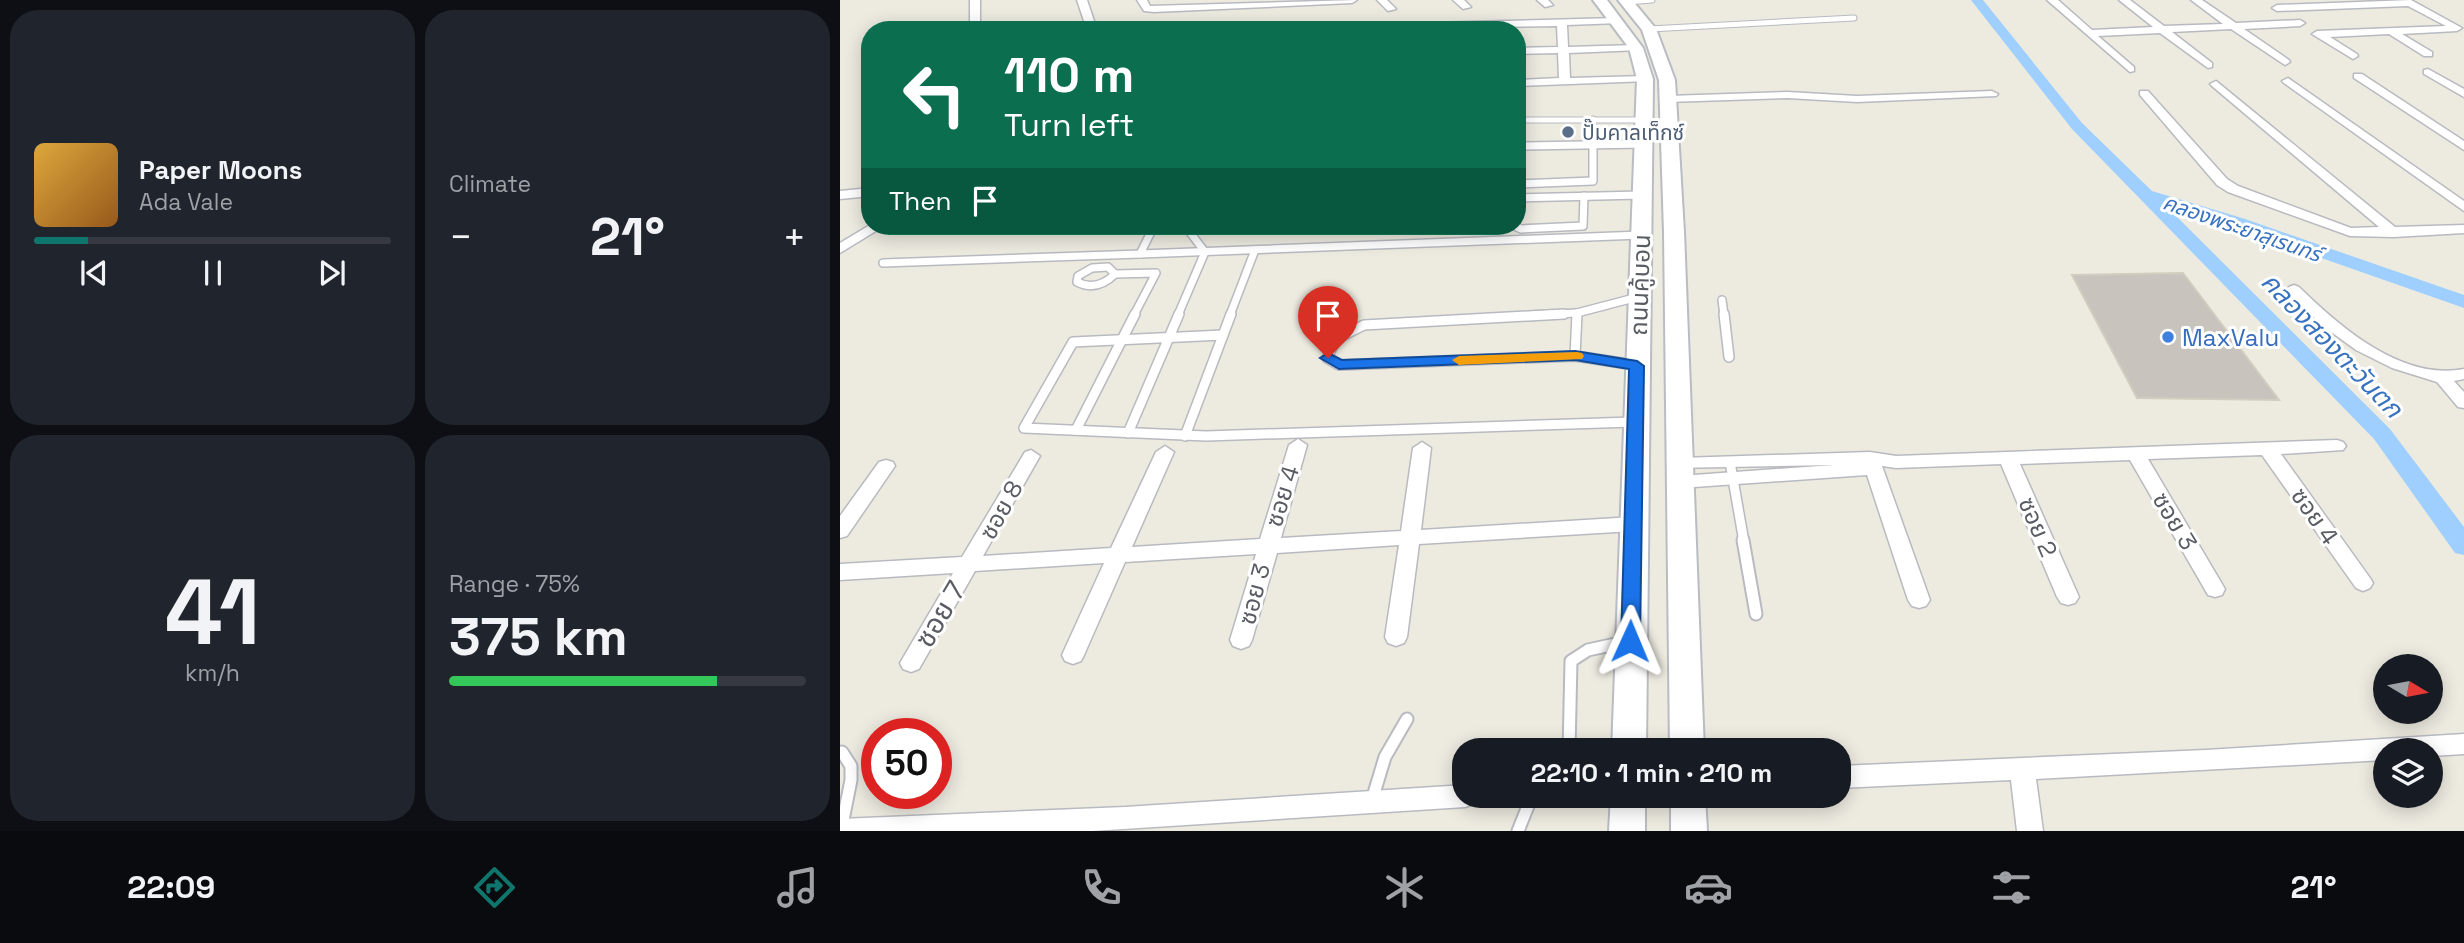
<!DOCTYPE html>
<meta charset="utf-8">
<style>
:root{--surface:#171b24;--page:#20242c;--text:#f1f3f6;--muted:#9ea1a6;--line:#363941;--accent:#0f766e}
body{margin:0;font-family:"Space Grotesk","Noto Sans Thai",sans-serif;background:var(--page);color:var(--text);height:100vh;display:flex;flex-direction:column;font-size:26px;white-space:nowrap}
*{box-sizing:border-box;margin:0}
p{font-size:23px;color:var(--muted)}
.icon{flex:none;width:38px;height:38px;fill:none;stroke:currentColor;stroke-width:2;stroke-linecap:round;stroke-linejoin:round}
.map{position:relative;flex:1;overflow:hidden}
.drawer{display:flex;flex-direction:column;gap:10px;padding:10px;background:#0d0f14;width:840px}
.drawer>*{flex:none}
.hud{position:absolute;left:21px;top:21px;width:665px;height:214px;border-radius:28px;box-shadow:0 4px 18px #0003;background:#0b6e4f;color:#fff;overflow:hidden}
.needle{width:46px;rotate:100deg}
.controls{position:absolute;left:1533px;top:654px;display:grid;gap:14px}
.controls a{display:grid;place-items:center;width:70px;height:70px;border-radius:50%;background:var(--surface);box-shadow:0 4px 18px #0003;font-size:35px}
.speed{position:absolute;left:21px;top:718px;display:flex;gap:14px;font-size:35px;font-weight:700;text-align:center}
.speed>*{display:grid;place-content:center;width:91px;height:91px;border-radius:50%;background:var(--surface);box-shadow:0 4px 18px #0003;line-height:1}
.speed .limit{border:10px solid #d22;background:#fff;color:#111}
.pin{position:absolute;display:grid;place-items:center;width:60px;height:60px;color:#fff;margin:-72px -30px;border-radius:50% 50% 50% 0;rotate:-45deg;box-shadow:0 0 7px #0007}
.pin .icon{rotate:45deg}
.me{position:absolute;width:77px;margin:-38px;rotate:1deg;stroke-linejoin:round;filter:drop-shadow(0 0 5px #0008)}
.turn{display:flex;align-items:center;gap:24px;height:147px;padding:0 28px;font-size:32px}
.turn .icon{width:91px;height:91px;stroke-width:2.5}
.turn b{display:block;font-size:49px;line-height:60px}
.then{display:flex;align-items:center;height:66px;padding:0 28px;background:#0003;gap:14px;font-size:26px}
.big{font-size:52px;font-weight:600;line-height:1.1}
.drawer .card{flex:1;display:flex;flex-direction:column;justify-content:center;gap:10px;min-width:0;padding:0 24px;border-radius:28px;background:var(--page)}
.drawer .dial{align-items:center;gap:0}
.dial b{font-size:91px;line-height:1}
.song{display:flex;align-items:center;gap:21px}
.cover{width:84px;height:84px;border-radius:10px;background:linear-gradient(135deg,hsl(40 70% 55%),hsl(30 70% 35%))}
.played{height:7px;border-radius:4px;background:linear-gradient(90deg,var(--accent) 15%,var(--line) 15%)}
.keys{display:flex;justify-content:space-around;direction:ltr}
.heat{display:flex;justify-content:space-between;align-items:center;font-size:38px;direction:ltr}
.charge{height:10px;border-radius:5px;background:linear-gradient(90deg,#34c759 75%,var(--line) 0)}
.drawer .tiles{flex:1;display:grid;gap:10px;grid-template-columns:repeat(2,1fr)}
.trip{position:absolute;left:612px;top:738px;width:399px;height:70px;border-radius:28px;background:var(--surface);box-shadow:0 4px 18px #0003;font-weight:600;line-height:70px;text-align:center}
.menu{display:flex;height:112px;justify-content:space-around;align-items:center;background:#090b0e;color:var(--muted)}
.menu .icon{width:49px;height:49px}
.menu .active{color:var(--accent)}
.menu b{font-size:32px;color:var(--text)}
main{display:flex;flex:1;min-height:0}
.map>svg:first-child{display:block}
</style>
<main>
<section class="drawer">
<div class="tiles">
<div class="card">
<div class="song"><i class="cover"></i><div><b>Paper Moons</b><p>Ada Vale</p></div></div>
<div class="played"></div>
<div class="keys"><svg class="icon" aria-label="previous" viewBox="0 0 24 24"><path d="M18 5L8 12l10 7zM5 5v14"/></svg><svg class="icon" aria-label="pause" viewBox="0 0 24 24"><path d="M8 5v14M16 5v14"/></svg><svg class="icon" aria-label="next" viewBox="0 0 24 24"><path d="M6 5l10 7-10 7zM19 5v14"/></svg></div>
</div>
<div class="card"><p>Climate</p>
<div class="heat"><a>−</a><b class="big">21°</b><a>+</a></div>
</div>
<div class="card dial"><b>41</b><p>km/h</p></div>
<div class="card"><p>Range · 75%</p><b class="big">375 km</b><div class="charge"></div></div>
</div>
</section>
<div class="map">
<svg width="1624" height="831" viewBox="0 0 1624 831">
<rect width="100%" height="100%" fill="#edebe0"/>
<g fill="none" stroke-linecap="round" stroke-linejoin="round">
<polygon fill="#9ecfff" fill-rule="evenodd" points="1131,0 1143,0 1242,123 1312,191 1405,219 1624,295 1624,308 1393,227 1327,207 1550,429 1624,527 1624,555 1615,553 1534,439 1232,129"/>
</g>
<polygon fill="#c8c4bd" stroke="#d2cdbe" stroke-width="2" points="1343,273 1439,400 1297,398 1232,275"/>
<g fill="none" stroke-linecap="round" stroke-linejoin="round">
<g stroke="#b8bac0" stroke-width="7">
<g id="service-far3">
<polyline points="787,2 812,0"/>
<polyline points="809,29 1014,18"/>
<polyline points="753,119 753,139"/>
<polyline points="677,120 804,120"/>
</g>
</g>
<g stroke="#b8bac0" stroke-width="10">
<g id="service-far2">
<polyline points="677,146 804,144"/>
<polyline points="677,184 753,181 753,137"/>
<polyline points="677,198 801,195"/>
<polyline points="314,226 300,254 801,235"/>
<polyline points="351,226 349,231 365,252"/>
<polyline points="675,226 681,229 743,226 744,196"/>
<polyline points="43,263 300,254"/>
<path d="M268 267 275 274C264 285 251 289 237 282L238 276 252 268Z"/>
<polyline points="275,274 316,273 294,315"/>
<polyline points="882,300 884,315"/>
<polyline points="338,315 365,252"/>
<polyline points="390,315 415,250"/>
<polyline points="693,315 737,313"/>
<polyline points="737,315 737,313 798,297"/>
</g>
</g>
<g stroke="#b8bac0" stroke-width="12">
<g id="service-far1">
<polyline points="724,314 524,325 496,339 487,358 499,365 735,356 795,365"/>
<polyline points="884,314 889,357"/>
<polyline points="383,335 233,342 184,428 366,436 793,422"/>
<polyline points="735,356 737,314"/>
<polyline points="236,430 295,314"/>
<polyline points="288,433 339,314"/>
<polyline points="345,436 391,314"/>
<polyline points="890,462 904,542"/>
</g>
</g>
<g stroke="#b8bac0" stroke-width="15">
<g id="service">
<polyline points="903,540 916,614"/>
<polyline points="729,751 731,661 748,650 785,642"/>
<polyline points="532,800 545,757 567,719"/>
<polyline points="1,830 11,780 11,766 2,752"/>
<polyline points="678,831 692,796"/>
</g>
</g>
<g stroke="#b8bac0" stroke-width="3">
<g id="minor">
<rect x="130" y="0" width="10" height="30"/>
<polygon points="237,0 247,0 257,30 247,30"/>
<polygon points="297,0 307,0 310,6 517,0 512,3 314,12 304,11"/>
<polygon points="537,0 547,0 556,9 548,11"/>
<polygon points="613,0 624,0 631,7 623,9"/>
<polygon points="697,0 708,0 713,5 705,7"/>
<polygon points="1207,0 1218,0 1252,30 1313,27 1279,0 1290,0 1324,26 1383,24 1351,0 1362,0 1396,23 1460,20 1465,23 1460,26 1404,29 1449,60 1450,62 1445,65 1391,29 1332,32 1372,63 1372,67 1368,68 1320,33 1258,36 1294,67 1294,71 1290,72"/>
<polygon points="1571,0 1622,28 1617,31 1562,34 1592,52 1592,56 1584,56 1549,34 1490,37 1517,54 1518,56 1513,59 1472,34 1477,31 1606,26 1568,6 1437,11 1432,8 1437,5"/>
<polygon points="777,18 780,19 780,23 727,25 728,47 796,45 800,46 800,50 729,53 730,78 805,76 810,79 809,81 677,86 677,80 719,78 718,53 677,54 677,48 718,47 717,26 431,30 436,27"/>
<polygon points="1588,69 1624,89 1624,97 1584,74 1584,70"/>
<polygon points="1514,74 1522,74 1624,141 1624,150 1514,78"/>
<polygon points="1448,78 1624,201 1624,211 1444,83 1442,81"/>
<polygon points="1376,81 1555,227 1624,225 1624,233 1554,237 1510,236 1388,192 1377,185 1300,95 1300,91 1308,91 1387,179 1398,186 1511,228 1539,227 1372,86 1370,84"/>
<polygon points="1152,91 1158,94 1156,96 1017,102 948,98 828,102 822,99 828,96 948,92 1017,96"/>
<polygon points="30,188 30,196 0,199 0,191"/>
<polygon points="30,225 44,226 0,253 0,243"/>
<path d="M1454 285 1459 287C1501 328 1562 381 1624 369V379L1614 381 1624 392V408L1618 407 1597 382 1552 368 1516 350 1483 326 1449 293 1446 290 1449 287Z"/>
<polygon points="458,439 467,445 441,538 561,531 573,448 582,442 591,448 581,530 793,517 800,519 803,524 800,529 793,531 579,544 567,637 564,643 556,646 548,643 545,637 559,545 437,553 412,640 409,646 401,649 393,646 390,640 416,554 285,562 244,655 241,661 233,664 225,661 222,655 264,563 135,571 79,669 71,672 63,669 60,663 113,573 0,580 0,564 122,557 185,452 191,450 200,456 143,556 271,548 316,452 325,446 334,452 292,547 420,539 449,445"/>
<polygon points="1497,440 1503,442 1506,446 1503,450 1441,454 1530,578 1533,583 1530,588 1523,591 1516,588 1422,455 1308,459 1385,589 1382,595 1375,597 1368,595 1290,460 1180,464 1239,597 1235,603 1228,605 1221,603 1217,597 1161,464 1056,468 1042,466 1090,600 1086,606 1079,608 1072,606 1068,600 1027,475 840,488 833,486 831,482 833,478 840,476 994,465 833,468 831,464 833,460 840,458 1030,452 1056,456"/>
<polygon points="46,460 53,462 55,466 7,536 0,538 0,516 39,462"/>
<polygon points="1624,734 1624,754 1591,756 1591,751 1545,751 1545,760 1196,779 1203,831 1177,831 1171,780 999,788 999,766 1366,750"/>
<polygon points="625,785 625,796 637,796 634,804 625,807 252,831 0,831 0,819 285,807"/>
</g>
</g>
<g stroke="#b9bcc3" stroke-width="4">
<g id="secondary">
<polygon points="753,0 767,0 803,48 813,79 806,751 772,751 797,79 789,48"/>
<polygon points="778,0 792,0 816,29 835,80 844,232 864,751 830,751 824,232 819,80 802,30"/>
<polygon points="771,796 805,796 805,831 769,831"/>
<polygon points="831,796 865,796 867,831 831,831"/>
</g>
</g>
<use href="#service-far3" stroke="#fff" stroke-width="5"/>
<use href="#service-far2" stroke="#fff" stroke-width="7"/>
<use href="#service-far1" stroke="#fff" stroke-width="9"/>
<use href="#service" stroke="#fff" stroke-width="11"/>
<use href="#minor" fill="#fff" fill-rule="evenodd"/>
<use href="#secondary" fill="#fff" fill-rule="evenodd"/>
</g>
<polygon fill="#1a73e8" stroke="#114b97" stroke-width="2" points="735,351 797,361 804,366 800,641 798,646 790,649 783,646 781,641 789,369 735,360 499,369 480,358 488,353 502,360"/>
<polygon fill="#f59e0b" points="737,352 742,353 744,356 742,359 619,365 612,360 619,356"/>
<circle fill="#5c6f8a" stroke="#fff" stroke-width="2.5" cx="728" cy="132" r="7"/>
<circle fill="#3f7fe0" stroke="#fff" stroke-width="2.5" cx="1328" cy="337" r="7"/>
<g text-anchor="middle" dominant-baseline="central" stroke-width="6" stroke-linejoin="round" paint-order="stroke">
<g font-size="21" fill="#4e5e75" stroke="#fff" text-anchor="start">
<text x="742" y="132">ปั๊มคาลเท็กซ์</text>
</g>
<g font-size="21" font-style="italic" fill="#3973bf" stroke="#fff">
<text transform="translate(1402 228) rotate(19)">คลองพระยาสุเรนทร์</text>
</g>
<g font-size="24" fill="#595c62" stroke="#fff">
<text transform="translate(800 285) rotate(-88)">ถนนคู้บอน</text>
<text transform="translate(442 496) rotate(-73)">ซอย 4</text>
<text transform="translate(161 510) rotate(-61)">ซอย 8</text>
<text transform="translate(1475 516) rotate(55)">ซอย 4</text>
<text transform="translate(1335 521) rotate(59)">ซอย 3</text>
<text transform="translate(1198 527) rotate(67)">ซอย 2</text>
<text transform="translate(414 594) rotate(-75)">ซอย 3</text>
</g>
<g font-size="24" fill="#366cbe" stroke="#fff" text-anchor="start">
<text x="1342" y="337">MaxValu</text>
</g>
<g font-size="26" font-style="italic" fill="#3973bf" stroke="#fff">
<text transform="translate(1492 345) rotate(46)">คลองสองตะวันตก</text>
</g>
<g font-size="28" fill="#595c62" stroke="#fff">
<text transform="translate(100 614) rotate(-59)">ซอย 7</text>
</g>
</g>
</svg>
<div class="controls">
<a><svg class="needle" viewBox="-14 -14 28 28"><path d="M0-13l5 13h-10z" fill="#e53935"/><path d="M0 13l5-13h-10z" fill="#9ea1a6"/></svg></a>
<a><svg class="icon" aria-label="layers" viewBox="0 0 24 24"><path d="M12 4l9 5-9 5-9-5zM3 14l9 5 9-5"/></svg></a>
</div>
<div class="speed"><div class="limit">50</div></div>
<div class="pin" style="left:488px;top:358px;background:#d93025"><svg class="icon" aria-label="arrive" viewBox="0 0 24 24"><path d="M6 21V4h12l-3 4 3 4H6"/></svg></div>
<svg class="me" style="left:790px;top:641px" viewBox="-20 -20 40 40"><path d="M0-17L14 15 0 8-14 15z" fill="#1a73e8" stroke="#fff" stroke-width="4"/></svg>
<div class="trip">22:10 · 1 min · 210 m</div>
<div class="hud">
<div class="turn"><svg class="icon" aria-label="left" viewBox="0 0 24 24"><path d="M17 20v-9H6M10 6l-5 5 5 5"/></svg><div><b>110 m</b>Turn left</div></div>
<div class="then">Then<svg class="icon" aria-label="arrive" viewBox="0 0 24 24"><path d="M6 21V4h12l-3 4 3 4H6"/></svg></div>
</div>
</div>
</main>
<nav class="menu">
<b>22:09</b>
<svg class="icon active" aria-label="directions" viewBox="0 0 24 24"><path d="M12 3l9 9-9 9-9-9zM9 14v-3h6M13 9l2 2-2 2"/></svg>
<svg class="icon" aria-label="music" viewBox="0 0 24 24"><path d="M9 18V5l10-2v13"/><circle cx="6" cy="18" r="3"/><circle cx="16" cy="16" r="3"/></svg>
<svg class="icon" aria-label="phone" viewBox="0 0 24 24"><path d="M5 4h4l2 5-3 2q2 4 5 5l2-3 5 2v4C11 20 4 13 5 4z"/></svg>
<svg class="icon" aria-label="climate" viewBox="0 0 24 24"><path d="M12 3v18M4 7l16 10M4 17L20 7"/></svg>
<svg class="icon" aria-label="car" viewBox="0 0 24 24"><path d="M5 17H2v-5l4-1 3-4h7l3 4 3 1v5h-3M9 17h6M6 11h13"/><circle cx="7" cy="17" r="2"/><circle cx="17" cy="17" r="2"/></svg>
<svg class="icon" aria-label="filters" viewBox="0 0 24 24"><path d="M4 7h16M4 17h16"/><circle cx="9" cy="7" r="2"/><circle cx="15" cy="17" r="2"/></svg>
<b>21°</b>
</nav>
